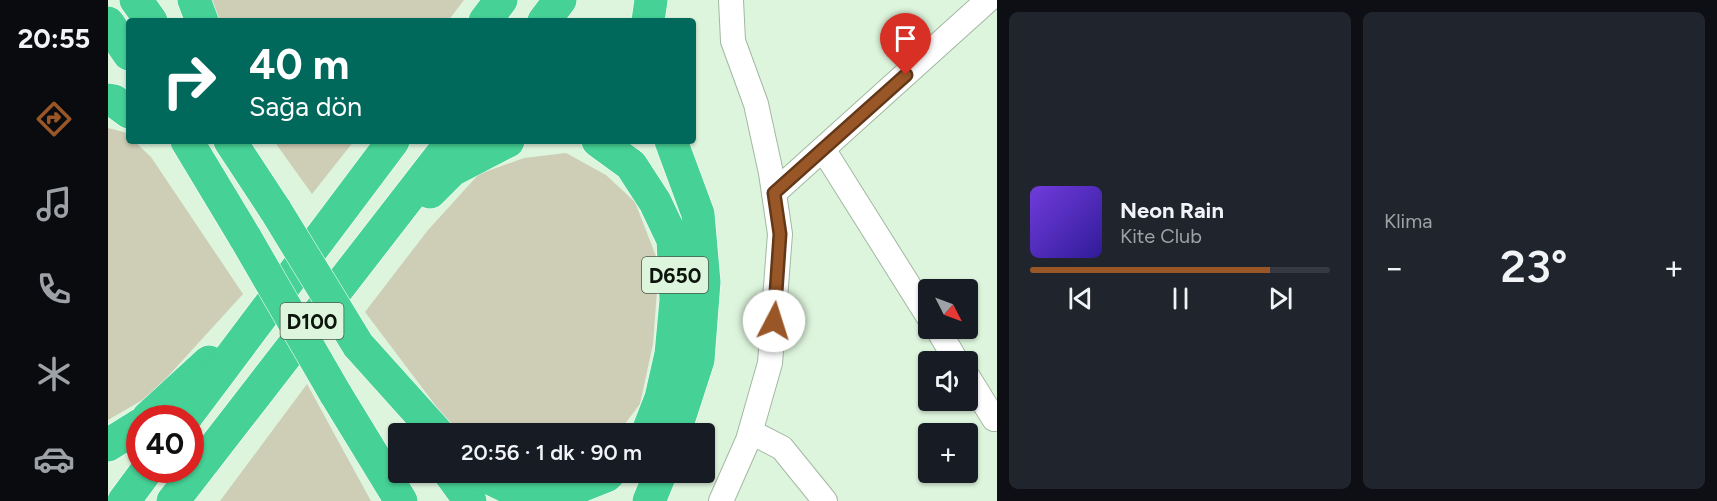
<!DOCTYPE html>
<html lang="tr">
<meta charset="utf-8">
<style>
:root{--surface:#171b24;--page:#20242c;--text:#f1f3f6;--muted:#9ea1a6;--line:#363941;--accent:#995627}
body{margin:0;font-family:Figtree,sans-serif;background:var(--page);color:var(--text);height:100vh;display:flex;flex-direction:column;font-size:22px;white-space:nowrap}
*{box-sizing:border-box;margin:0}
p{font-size:20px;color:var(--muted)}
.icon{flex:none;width:33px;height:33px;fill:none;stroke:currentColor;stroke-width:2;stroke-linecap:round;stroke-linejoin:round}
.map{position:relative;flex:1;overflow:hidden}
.panel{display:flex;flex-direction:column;gap:12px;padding:12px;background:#0d0f14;width:720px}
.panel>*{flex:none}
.top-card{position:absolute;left:18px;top:18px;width:570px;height:126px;border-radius:6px;box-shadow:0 2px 4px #0004;background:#00695c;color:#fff;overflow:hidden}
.needle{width:39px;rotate:132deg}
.fabs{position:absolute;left:810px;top:279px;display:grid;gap:12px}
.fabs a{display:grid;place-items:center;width:60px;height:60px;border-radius:6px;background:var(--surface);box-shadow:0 2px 4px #0004;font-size:30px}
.speed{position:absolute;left:18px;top:405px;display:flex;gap:12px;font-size:30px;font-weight:700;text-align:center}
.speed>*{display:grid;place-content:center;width:78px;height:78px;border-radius:50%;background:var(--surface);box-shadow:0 2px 4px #0004;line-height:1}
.speed .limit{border:9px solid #d22;background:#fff;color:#111}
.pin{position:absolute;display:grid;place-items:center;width:51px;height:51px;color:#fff;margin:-62px -26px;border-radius:50% 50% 50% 0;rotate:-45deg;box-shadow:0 0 6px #0007}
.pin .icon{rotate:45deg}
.me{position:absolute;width:66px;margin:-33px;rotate:5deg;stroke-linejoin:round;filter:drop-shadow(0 0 4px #0008)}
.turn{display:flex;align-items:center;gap:21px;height:126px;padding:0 24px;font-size:27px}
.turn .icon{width:78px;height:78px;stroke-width:2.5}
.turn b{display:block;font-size:42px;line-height:51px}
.big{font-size:45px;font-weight:600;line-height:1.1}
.panel .widget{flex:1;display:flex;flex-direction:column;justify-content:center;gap:9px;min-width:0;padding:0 21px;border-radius:9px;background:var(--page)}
.song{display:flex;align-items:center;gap:18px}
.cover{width:72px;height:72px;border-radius:9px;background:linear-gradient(135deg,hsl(260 70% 55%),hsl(250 70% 35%))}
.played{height:6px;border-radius:3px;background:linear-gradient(90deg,var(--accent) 80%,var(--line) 80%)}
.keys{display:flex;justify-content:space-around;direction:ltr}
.heat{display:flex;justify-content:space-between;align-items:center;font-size:33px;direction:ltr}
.panel .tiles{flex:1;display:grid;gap:12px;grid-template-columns:repeat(2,1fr)}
.trip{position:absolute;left:280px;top:423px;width:327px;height:60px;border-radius:6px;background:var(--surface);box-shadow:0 2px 4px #0004;font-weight:600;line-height:60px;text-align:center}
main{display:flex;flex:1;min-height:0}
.tabs{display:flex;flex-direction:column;width:108px;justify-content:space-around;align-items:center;background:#090b0e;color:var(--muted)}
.tabs .icon{width:42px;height:42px}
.tabs .on{color:var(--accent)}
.tabs b{font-size:27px;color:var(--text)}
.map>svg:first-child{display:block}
</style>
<main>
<nav class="tabs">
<b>20:55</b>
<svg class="icon on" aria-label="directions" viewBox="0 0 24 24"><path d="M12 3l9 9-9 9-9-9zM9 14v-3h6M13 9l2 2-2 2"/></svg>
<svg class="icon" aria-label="music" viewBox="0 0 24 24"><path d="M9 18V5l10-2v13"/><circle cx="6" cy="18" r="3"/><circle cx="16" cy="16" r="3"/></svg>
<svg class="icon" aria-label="phone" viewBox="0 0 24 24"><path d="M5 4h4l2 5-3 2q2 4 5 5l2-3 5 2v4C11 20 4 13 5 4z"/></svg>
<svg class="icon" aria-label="climate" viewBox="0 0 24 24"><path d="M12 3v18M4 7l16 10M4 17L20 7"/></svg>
<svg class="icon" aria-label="car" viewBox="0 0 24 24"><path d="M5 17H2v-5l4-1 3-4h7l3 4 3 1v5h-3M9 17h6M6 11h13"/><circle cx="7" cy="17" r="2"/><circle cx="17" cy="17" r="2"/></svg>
</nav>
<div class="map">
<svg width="889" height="501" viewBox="0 0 889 501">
<rect width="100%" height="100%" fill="#def5dd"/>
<g fill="#ceceb6">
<polygon points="101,0 356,0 340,21 107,21"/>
<polygon points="0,128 16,132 21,136 21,141 26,141 43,157 135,294 43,395 0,420"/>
<polygon points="166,141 246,141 204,194"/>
<polygon points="458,153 498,175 527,202 551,264 545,344 532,404 510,433 353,433 337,418 257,312 320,230 371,174 416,158"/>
<polygon points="199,384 263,501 112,501"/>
</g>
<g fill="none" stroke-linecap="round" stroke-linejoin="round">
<g stroke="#a2b8a1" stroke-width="26">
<g id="minor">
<polyline points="715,149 820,316"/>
<polyline points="666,193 880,0"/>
<polyline points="829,328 849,362"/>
<polyline points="860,377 886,419"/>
<polyline points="643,432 674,448 717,501"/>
<polyline points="613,501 640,440 662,363 672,234 663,173 648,104 625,41 623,0"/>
</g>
</g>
<g stroke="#fff" stroke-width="34">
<g id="highway">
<polyline points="28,0 43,21"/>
<polyline points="86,0 94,21"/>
<polyline points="377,21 393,0"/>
<polyline points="436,21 452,0"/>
<polyline points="540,21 543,0"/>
<polyline points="0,23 21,54"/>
<polyline points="0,100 6,101 21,112"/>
<polyline points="79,141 138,239"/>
<polyline points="122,141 168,211"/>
<polyline points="490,141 523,165 547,202 565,240 568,300 563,354 553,398 539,434"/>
<polyline points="563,141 590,214 596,282 590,360 566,434"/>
<polyline points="322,192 344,170 400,141"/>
<polyline points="250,345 330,434"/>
<polyline points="227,393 293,501"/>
<polyline points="40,418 101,362"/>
<polyline points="77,418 285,141"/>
<polyline points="0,445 32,425"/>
<polyline points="341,472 362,501"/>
<polyline points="369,472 404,489 452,494 498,476 502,472"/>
<polyline points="16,501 39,470"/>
<polyline points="65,501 344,141"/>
<polyline points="541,501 553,472"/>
</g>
</g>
<use href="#minor" stroke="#fff" stroke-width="24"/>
<use href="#highway" stroke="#46d196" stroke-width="33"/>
<g stroke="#fff" stroke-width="34" stroke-linecap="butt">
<g id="highway-bridge">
<polyline points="168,211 250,345"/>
<polyline points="138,239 227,393"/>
</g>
</g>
<use href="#highway-bridge" stroke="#46d196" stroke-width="33"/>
</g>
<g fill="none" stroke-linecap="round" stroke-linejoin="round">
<g stroke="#633819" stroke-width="15">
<polyline id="route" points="666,321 672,234 666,193 798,75"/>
</g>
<use href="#route" stroke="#995627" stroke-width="10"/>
</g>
<g text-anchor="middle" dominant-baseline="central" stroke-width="4.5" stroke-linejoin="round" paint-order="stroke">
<g fill="#def5dd" stroke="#4b584b" stroke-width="1.5">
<rect x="534" y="257" width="66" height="36" rx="4.5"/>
<rect x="172.5" y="303" width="63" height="36" rx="4.5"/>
</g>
<g font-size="21" font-weight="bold" fill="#0c140c">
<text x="567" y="275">D650</text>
<text x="204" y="321">D100</text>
</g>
</g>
</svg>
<div class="fabs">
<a><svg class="needle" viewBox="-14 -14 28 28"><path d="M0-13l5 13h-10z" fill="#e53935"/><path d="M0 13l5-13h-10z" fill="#9ea1a6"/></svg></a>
<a><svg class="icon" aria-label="sound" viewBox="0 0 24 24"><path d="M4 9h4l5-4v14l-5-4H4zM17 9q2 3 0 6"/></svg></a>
<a>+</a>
</div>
<div class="speed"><div class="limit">40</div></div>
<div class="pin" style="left:798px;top:75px;background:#d93025"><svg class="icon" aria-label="arrive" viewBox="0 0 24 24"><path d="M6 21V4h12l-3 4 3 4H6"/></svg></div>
<svg class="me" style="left:666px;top:321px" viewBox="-20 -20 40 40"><circle r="19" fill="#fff"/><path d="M0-13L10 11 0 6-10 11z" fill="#995627"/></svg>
<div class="trip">20:56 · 1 dk · 90 m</div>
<div class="top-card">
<div class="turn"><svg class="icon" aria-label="right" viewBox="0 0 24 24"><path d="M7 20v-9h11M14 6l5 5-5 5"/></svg><div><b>40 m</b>Sağa dön</div></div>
</div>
</div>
<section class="panel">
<div class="tiles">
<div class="widget">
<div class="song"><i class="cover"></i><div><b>Neon Rain</b><p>Kite Club</p></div></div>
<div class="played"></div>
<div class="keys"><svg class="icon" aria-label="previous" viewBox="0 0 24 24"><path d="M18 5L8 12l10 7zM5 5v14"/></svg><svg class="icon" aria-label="pause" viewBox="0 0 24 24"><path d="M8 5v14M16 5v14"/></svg><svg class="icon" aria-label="next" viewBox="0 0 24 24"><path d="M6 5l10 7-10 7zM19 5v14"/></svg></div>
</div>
<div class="widget"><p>Klima</p>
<div class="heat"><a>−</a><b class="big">23°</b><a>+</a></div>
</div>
</div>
</section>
</main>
